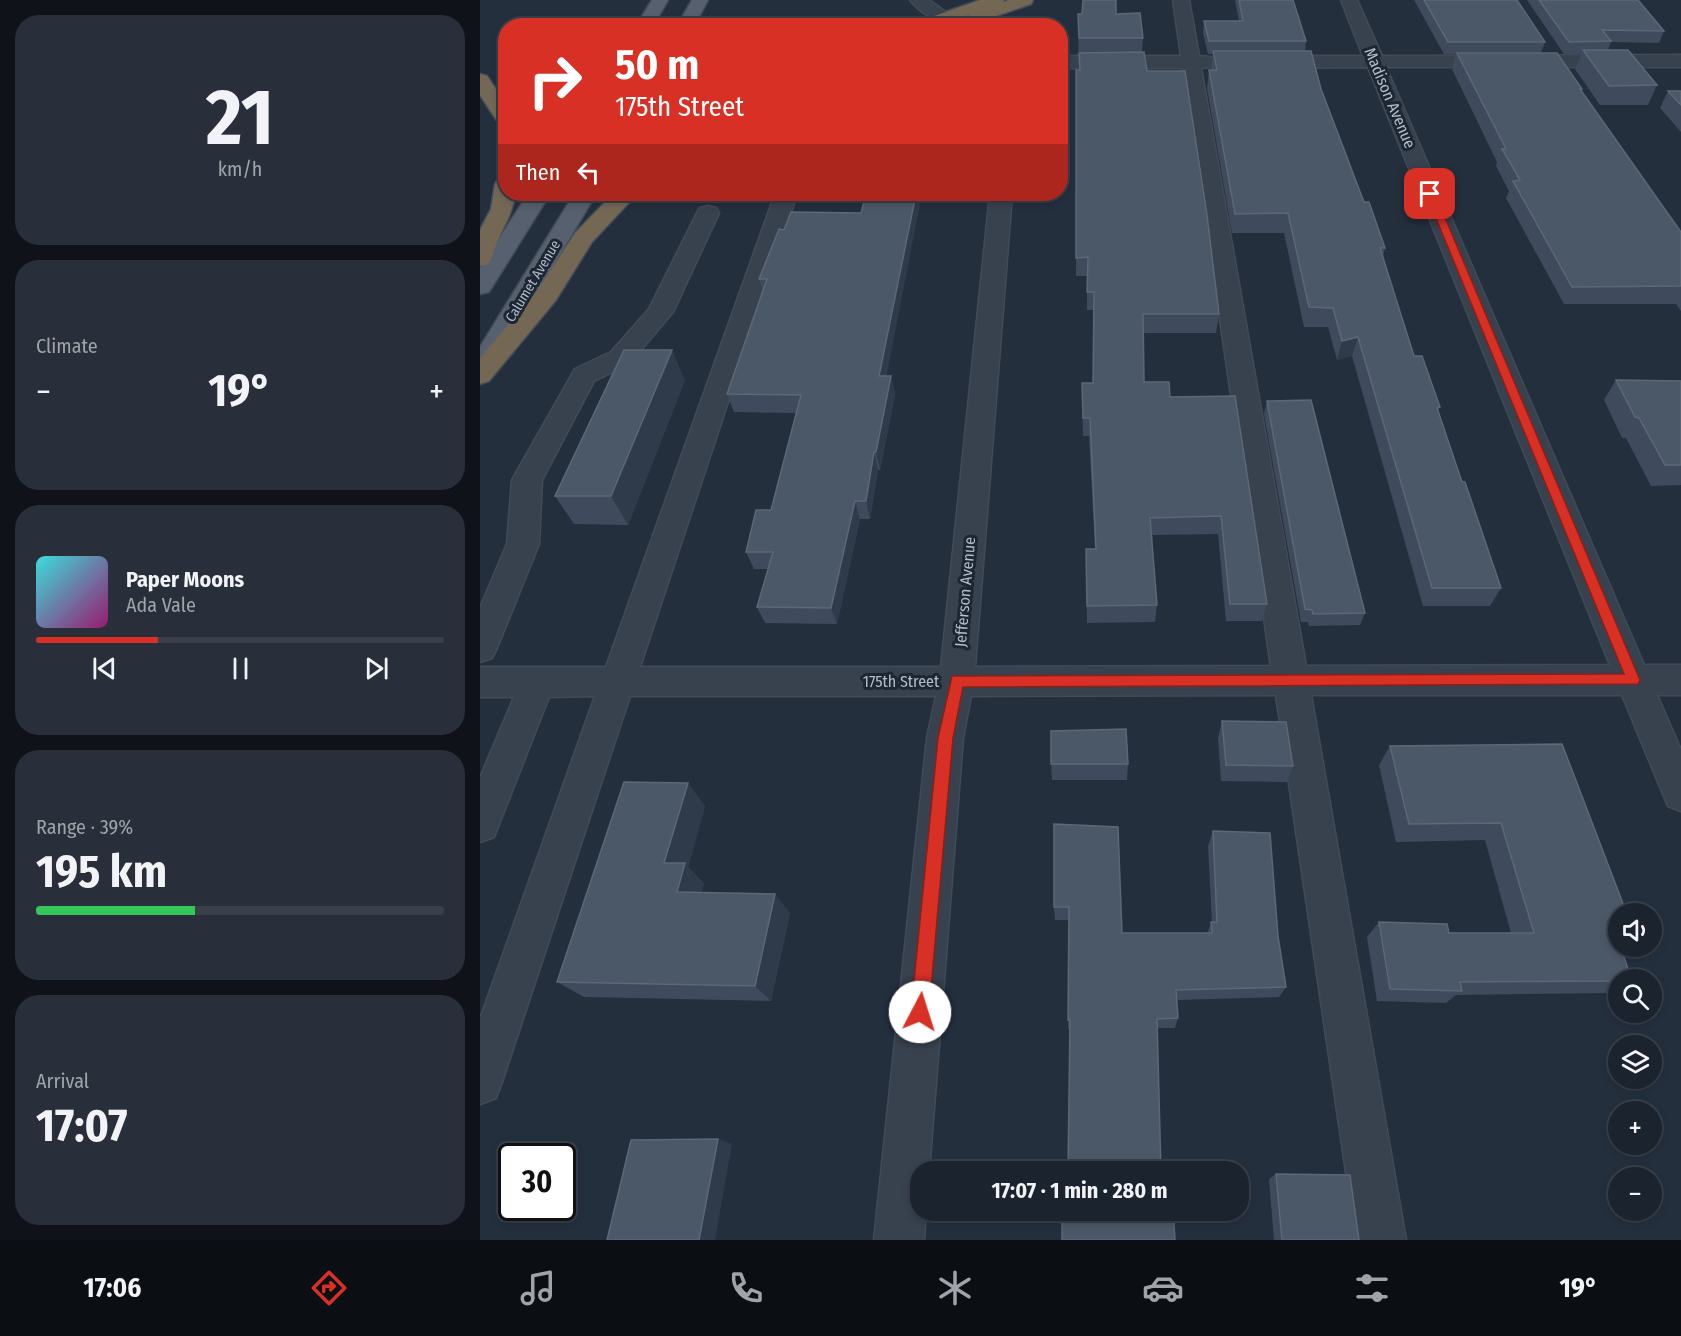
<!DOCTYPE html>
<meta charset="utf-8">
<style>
:root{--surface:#1b232e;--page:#282f3a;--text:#f1f3f6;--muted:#a0a4aa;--line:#39404a;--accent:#d93025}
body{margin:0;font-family:"Fira Sans Condensed",sans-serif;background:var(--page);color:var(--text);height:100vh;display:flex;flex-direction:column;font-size:22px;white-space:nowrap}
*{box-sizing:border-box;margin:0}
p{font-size:20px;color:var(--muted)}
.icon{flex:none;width:33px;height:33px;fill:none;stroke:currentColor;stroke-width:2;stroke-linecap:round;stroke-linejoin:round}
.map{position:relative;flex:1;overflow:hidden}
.drawer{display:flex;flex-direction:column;gap:15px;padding:15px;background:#0f1319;width:480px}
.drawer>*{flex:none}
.hud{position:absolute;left:18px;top:18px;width:570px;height:183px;border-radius:24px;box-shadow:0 3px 9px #0003,0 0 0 2px var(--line);background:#d93025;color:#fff;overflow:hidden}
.tools{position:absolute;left:1128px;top:903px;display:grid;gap:12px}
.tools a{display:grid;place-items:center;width:54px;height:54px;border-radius:50%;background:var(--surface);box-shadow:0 3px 9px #0003,0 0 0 2px var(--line);font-size:30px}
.speed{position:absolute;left:18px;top:1143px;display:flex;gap:12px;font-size:30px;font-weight:700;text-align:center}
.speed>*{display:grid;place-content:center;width:78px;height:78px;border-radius:50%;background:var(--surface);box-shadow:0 3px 9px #0003,0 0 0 2px var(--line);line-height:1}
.speed .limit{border:3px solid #111;border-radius:9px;background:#fff;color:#111}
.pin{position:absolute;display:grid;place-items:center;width:51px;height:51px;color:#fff;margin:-26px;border-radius:12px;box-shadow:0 3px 9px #0006}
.me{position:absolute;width:66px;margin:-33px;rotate:5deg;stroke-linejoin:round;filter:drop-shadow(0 0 4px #0008)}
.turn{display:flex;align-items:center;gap:21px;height:126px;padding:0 18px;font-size:27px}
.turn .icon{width:78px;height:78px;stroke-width:2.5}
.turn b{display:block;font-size:42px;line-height:51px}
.then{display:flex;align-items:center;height:57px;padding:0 18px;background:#0003;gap:12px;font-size:22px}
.big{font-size:45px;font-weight:700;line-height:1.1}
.drawer .tile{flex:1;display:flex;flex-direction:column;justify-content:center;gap:9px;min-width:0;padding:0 21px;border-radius:24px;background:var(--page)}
.drawer .dial{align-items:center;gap:0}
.dial b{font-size:78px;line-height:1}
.song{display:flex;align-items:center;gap:18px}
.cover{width:72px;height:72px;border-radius:9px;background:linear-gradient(135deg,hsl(180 70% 55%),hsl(320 70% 35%))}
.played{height:6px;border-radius:3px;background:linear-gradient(90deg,var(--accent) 30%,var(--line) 30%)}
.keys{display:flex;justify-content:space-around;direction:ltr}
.heat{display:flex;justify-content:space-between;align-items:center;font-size:33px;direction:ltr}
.charge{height:9px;border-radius:4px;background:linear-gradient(90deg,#34c759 39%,var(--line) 0)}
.trip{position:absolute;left:430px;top:1161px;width:339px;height:60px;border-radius:24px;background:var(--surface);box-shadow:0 3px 9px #0003,0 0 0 2px var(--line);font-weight:700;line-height:60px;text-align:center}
.dock{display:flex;height:96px;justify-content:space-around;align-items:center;background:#0b0e12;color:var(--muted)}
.dock .icon{width:42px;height:42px}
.dock .active{color:var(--accent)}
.dock b{font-size:27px;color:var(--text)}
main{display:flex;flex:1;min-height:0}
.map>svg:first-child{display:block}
</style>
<main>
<section class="drawer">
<div class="tile dial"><b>21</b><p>km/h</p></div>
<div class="tile"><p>Climate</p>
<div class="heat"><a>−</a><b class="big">19°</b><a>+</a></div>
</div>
<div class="tile">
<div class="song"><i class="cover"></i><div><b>Paper Moons</b><p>Ada Vale</p></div></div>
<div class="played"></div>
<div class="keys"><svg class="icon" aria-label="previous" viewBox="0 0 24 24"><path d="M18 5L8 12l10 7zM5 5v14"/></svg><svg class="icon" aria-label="pause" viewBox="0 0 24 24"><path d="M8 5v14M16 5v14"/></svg><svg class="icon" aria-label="next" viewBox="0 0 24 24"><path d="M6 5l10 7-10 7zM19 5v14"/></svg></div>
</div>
<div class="tile"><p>Range · 39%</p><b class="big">195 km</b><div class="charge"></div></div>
<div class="tile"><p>Arrival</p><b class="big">17:07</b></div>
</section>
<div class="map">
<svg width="1201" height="1240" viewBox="0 0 1201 1240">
<rect width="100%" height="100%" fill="#242f3e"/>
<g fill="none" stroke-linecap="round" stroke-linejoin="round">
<g stroke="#414a57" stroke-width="3">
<g id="minor">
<path d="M430 0H449L474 18 471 22C458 25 438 10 430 0Z"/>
<polygon points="693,0 709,0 719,56 741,58 743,62 741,66 721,68 826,666 1130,665 888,67 789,68 782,66 780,62 782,58 789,56 883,56 861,0 877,0 902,56 1201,55 1201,67 906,67 1164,665 1201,665 1201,695 1177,695 1201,750 1201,811 1188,806 1142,695 831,695 926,1240 876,1240 796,695 491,696 483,738 449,1172 441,1172 441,1210 446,1210 444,1240 394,1240 447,738 456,696 150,696 22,1082 16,1098 0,1104 0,1019 115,696 69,697 14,837 0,842 0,778 34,697 0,697 0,667 126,667 295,194 317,194 160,667 461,667 510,194 532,194 495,667 791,666 703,68 580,68 580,56 701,56"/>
<polygon points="228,206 236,208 239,213 193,312 149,364 114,381 62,480 59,544 17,648 12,658 0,662 0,608 27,544 32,480 95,369 131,352 169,309 217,213 220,208"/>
</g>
</g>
<g stroke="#414a57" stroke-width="3">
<g id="major">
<polygon points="172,0 188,0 173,26 156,26"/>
<polygon points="212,0 228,0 214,26 197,26"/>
<polygon points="48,194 70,194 9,292 0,294 0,268"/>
<polygon points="94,194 116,194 13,368 9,374 0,377 0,347"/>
</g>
</g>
<g stroke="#434c59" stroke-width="3">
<g id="highway">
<polygon points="500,0 524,0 523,2 529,0 553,0 551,4 496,23 490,22 487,18 489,15 461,26 435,26 437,22"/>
<polygon points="0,74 7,76 26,104 26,126 19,124 0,95"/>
<path d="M26 178V194H35C33 213 23 227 16 245 13 252 13 258 8 264L0 266V230L11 209 15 184 18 179Z"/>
<polygon points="133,194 157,194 112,242 76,300 9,381 0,384 0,358 57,291 95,233"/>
</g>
</g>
<use href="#minor" fill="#38414e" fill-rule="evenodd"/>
<use href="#major" fill="#56606e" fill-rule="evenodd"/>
<use href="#highway" fill="#746855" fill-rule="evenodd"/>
</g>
<g fill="#3f4b5c">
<polygon points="755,0 813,0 826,41 825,51 841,89 884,202 905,248 903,257 934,356 960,407 958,412 982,482 1021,588 1010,606 943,606 872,356 857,360 848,327 824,327 804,233 752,233 727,88 729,70 731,70 733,54 728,54 723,33 724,21 759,21"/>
<polygon points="934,0 1037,0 1065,42 1061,53 1102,89 1101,91 1201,232 1201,311 1196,304 1084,304 1026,198 1029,191 1016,166 1017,162 972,69 976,54 964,54"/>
<polygon points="1047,0 1158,0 1184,31 1179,43 1131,42 1128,50 1177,85 1168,105 1120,105 1095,69 1102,54 1084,54"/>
<polygon points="598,14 636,14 663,38 662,52 667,71 739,314 736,333 663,333 664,382 690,397 787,604 782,621 746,621 738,534 672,535 677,605 675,622 607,623 606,549 615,549 609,436 603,436 602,383 613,383 614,310 607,310 607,276 596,276 596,70 599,70"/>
<polygon points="1188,91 1201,91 1201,132 1180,108"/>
<polygon points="299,229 407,376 411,376 415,394 400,470 398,470 390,519 380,519 357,624 285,623 277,607 288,569 274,569 266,552 291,510 317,413 254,412 247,394 283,291 279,279"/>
<polygon points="205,380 148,525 94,524 75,496"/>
<polygon points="1136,380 1201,381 1201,485 1171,486 1146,438 1142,438 1124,400"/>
<polygon points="787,401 885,613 880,625 829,626 828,622 821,622 784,414"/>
<polygon points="742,721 813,766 807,782 741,781 738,738"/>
<polygon points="1082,744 1138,914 1138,988 1129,993 976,995 966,1003 897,1001 887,937 899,922 969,933 1031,933 1005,840 916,842 899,765 910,746"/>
<polygon points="571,764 648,764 647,780 572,780"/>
<polygon points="225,806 208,867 224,884 221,893 310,913 291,1001 104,997 77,982"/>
<polygon points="574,824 642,933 727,933 732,922 728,846 733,831 798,936 806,987 799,997 697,1000 698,1018 695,1028 588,1029 589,920 575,920 574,907"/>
<polygon points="796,1174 879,1240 794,1240 789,1179"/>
</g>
<g fill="#2f3b4b">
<polygon points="436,194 442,194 403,394 399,376"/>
<polygon points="878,337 872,356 857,360 862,341"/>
<polygon points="192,350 205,380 148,525 131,496"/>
<polygon points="411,376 415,394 400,470 396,452"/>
<polygon points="394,452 398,470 390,519 386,501"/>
<polygon points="375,501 380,519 357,624 351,608"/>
<polygon points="208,783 225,806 208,867 224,884 216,911 197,892 184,863"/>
<polygon points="295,894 310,913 291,1001 275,986"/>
<polygon points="238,1139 252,1144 235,1240 219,1240"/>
</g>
<g fill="#4b5868" stroke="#5c6777" stroke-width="1.5">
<polygon points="603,0 636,0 636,14 660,13 663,38 599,38 598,14 602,14"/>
<polygon points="759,0 813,0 826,41 729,41 724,21 763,21"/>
<polygon points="944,0 1037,0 1065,42 968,42"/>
<polygon points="1059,0 1158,0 1184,31 1122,30 1131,41 1089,42"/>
<polygon points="1103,50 1148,50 1177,85 1129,86"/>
<polygon points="733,51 831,51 841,89 884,202 889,202 905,248 900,248 934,356 942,356 960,407 957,408 982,482 985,482 1021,588 952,588 878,337 862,341 853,308 829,307 808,213 755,214 729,70 737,70"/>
<polygon points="664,52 667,71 705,71 727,215 739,314 663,314 664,382 689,382 690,397 755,396 787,604 750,604 741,516 670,518 677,605 607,606 606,549 616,549 610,418 603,418 602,383 613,383 614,292 607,292 608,257 596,258 596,70 600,70 599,53"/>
<polygon points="977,53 1077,53 1102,89 1100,89 1201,232 1201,286 1092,287 1033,181 1040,180 1022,149 1026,149"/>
<polygon points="1188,91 1201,91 1201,105"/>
<polygon points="386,194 436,194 399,376 411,376 396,452 394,452 386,501 375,501 351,608 277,607 293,552 266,552 276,510 291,510 321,395 247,394 287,279 279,279 299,229 304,230 311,212 381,213"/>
<polygon points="144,350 192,350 131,496 75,496"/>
<polygon points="1136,380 1201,381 1201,465 1185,465 1159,418 1155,417"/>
<polygon points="831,400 885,613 833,614 832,610 825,609 787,401"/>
<polygon points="742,721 806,722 813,766 746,765"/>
<polygon points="646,729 648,764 571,764 571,731"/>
<polygon points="1082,744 1147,914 1138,914 1138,935 1136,935 1138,942 1138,946 1140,946 1152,980 1138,980 1138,981 980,982 982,991 910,989 899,922 967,924 969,933 1054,933 1021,823 929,824 910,746"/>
<polygon points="144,782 208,783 184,863 205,863 197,892 295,894 275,986 77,982"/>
<polygon points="574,824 638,827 642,933 732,933 731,922 737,922 733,831 790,833 798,936 806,987 696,990 698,1018 677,1019 681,1172 588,1172 590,1020 588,1020 589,907 574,907"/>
<polygon points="238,1139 219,1240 127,1240 151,1140"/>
<polygon points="796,1174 870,1175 879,1240 802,1240"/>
<polygon points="582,1210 693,1210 695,1240 582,1240"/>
</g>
<polygon fill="#d93025" stroke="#8d1f18" stroke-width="1.5" points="950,191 955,194 1160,680 1158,684 483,687 473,738 449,1012 446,1018 440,1021 434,1018 431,1012 458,738 472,676 1144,674 946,194"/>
<g text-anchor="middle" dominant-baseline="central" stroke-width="6" stroke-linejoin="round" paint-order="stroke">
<g font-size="14" fill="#b4bcc9" stroke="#1d2633">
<text transform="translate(53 281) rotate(-59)">Calumet Avenue</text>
</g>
<g font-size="16" fill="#b4bcc9" stroke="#1d2633">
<text transform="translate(910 98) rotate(67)">Madison Avenue</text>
<text transform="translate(485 592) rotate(-85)">Jefferson Avenue</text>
<text x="421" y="681">175th Street</text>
</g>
</g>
</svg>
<div class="tools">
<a><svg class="icon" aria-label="sound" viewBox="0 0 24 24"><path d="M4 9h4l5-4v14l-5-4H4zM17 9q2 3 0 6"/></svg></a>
<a><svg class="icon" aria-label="search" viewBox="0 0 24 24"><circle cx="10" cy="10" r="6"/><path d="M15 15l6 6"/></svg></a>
<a><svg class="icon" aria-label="layers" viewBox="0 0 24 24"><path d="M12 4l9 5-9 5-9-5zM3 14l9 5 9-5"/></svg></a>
<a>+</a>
<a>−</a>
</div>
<div class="speed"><div class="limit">30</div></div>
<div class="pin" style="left:950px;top:194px;background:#d93025"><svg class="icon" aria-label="arrive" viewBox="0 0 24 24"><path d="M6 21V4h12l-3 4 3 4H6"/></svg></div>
<svg class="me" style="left:440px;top:1012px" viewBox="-20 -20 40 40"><circle r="19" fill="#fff"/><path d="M0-13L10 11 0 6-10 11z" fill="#d93025"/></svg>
<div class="trip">17:07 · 1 min · 280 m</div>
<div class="hud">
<div class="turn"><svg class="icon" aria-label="right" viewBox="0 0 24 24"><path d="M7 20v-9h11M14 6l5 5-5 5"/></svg><div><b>50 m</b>175th Street</div></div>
<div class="then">Then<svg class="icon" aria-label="left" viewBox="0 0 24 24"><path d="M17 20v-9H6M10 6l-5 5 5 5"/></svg></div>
</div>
</div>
</main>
<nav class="dock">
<b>17:06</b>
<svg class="icon active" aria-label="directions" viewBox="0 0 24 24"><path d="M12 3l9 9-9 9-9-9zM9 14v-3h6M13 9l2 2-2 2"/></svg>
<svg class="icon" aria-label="music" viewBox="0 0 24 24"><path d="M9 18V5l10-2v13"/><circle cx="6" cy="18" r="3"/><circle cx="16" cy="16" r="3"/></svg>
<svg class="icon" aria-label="phone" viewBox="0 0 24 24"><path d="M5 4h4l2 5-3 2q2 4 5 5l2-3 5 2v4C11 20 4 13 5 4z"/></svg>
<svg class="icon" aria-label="climate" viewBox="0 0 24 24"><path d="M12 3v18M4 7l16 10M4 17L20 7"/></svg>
<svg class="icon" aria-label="car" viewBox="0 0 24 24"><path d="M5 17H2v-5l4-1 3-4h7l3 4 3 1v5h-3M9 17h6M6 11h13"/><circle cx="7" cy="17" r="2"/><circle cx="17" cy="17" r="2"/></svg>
<svg class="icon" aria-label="filters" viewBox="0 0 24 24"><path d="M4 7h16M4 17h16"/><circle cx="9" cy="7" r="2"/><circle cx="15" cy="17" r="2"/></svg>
<b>19°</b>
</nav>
